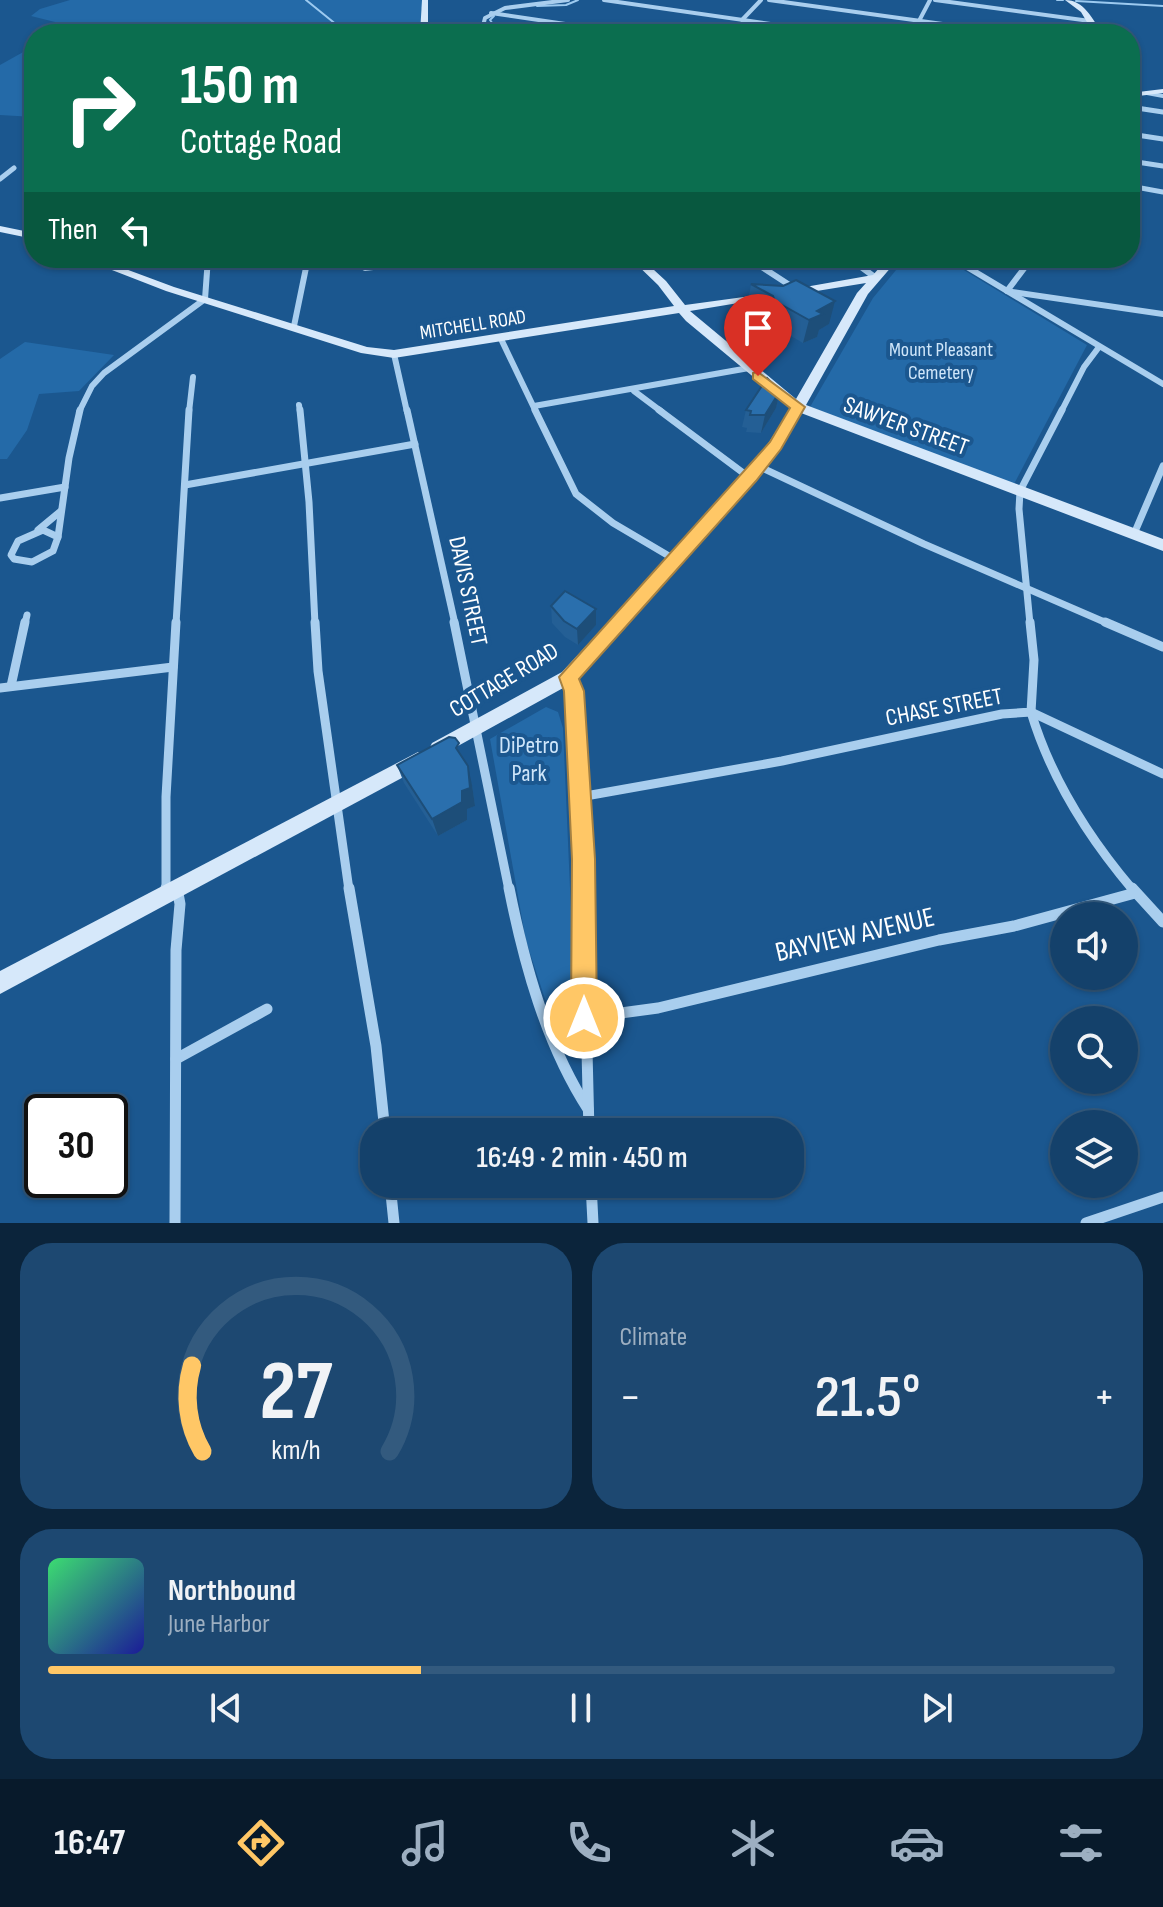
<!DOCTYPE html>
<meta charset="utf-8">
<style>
:root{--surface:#14416b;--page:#1d4871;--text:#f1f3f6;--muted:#9dafc1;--line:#335a7e;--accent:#ffc766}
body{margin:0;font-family:"Sofia Sans Condensed",sans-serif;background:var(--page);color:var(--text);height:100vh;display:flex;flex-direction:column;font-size:30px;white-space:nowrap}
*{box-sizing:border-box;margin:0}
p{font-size:26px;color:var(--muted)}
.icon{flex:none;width:44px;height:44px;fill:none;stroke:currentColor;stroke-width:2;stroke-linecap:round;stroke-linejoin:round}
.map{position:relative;height:1223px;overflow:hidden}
.sheet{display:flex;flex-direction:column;gap:20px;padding:20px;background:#0b243b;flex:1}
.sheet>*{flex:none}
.hud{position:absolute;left:24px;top:24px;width:1116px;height:244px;border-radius:32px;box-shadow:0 2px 6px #0004,0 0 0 2px var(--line);background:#0b6e4f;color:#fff;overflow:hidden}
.controls{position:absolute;left:1050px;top:902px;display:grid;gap:16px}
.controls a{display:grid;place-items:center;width:88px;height:88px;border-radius:50%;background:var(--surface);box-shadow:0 2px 6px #0004,0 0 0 2px var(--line);font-size:40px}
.speed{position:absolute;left:24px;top:1094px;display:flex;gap:16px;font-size:40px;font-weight:700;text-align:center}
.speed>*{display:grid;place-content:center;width:104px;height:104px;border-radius:50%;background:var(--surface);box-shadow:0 2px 6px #0004,0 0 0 2px var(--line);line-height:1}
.speed .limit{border:4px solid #111;border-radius:12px;background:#fff;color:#111}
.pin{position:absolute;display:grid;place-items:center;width:68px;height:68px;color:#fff;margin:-82px -34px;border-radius:50% 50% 50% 0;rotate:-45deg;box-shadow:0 0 8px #0007}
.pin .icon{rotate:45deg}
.me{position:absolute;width:88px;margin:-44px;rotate:0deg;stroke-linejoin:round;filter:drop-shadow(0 0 6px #0008)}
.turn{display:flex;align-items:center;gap:28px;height:168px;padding:0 24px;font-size:36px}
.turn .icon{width:104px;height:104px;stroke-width:2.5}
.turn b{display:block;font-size:56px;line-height:68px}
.then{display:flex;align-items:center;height:76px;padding:0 24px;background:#0003;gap:16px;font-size:30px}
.big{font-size:60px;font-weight:600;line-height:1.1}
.sheet .tile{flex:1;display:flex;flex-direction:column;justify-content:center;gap:12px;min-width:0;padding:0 28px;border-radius:32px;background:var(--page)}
.sheet .dial{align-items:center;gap:0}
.dial svg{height:208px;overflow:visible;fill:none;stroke:var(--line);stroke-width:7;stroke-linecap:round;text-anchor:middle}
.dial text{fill:var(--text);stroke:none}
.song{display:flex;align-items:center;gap:24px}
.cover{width:96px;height:96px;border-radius:12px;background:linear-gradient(135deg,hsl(140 70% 55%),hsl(240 70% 35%))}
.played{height:8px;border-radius:4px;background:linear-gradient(90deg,var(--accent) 35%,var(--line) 35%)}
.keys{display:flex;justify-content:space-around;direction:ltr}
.heat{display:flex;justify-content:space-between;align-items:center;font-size:44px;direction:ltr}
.sheet .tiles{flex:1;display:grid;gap:20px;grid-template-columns:1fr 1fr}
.tile:last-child{grid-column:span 2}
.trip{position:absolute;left:360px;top:1118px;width:444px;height:80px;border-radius:32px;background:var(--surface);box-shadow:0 2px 6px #0004,0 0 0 2px var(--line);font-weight:600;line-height:80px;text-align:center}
.tabs{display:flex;height:128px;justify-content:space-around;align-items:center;background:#081a2b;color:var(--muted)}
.tabs .icon{width:56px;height:56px}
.tabs .current{color:var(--accent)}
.tabs b{font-size:36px;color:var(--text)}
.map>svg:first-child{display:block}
</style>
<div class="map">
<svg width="1163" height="1223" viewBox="0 0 1163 1223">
<rect width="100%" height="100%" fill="#1b578f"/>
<g fill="#246aa8">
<polygon points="70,0 425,0 423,27 365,31 364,34 50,34 59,23 31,16 40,9"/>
<polygon points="34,46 34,117 0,115 0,65"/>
<polygon points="906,258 944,258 1087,345 1014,484 810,407 873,298"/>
<polygon points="25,342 114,355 79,391 39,394 27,430 7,459 0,459 0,359"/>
<polygon points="546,707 558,712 563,728 573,957 574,989 566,1011 556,1014 545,999 526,941 490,739"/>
</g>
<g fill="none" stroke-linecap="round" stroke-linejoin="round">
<g stroke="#9ccaf0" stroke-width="2">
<polyline points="306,0 348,34"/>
<polyline points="1057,0 1063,0"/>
<polyline points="1076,1 1163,6"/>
<polyline points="537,6 566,5 578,0"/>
<polyline points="489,34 493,24 490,20 494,16"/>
</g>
<g stroke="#a9ceee" stroke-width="4">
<polyline points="604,0 840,34"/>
<polyline points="769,0 1015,34"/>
<polyline points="935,0 1090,21"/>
<polyline points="491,13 633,34"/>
<polyline points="742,20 761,0"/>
<polyline points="919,21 930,0"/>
<polyline points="481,34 485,18 505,8 568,0"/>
<polyline points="749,34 759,23"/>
<polyline points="1147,93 1163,96"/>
<polyline points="1130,107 1138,108"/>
</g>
<g stroke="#a9ceee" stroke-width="5">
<polyline points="1130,107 1163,112"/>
<polyline points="1130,134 1163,139"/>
<polyline points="1130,161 1163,166"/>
<polyline points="0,179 14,168"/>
<polyline points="1130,186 1163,192"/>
</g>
<g stroke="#a9ceee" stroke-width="6">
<polyline points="748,258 794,288"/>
<polyline points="849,258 876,278"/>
<polyline points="952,258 1163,384"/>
<polyline points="365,268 446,258"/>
<polyline points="1007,291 1032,258"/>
<polyline points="1012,292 1163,314"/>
<polyline points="294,326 308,258"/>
<polyline points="501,339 536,412"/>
<polyline points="394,354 407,412"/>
<polyline points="634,391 662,412"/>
<polyline points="299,405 300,412"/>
<polyline points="534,406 749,368"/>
<polyline points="79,412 92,386 104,373 205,299 208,258"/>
<polyline points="189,412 193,377"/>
<polyline points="1061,412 1084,367 1099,347"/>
</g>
<g stroke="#a9ceee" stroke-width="7">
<polyline points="300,410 309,502 315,624"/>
<polyline points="407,410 455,624"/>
<polyline points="535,410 576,494 613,523 674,559"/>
<polyline points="659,410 750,478"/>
<polyline points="760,467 924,544 1109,624"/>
<polyline points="185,485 415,444"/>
<polyline points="0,498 65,487"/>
<polyline points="38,530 61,511"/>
<polygon points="43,530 58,537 53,551 32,562 14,559 11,555 18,541"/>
<polyline points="1134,534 1163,466"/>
<polyline points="58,537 69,458 80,410"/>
<polyline points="25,624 27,615"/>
<polyline points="176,624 189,410"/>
<polyline points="1030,624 1019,509 1020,491 1062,410"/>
</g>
<g stroke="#a9ceee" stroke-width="9">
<polyline points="315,622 318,671 349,890"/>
<polyline points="454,622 509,890"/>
<polyline points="1105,622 1163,647"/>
<polyline points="568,677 574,691 583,890"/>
<polyline points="11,686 25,622"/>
<polyline points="0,688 173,667"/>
<path d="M1031 712C1051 779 1088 837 1133 890"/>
<polyline points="1031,712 1163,774"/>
<polyline points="580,797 782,761 1002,714 1031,712 1034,660 1030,622"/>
<polyline points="166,890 166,797 176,622"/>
</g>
<g stroke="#a9ceee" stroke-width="11">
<polyline points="166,888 166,894"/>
<polyline points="349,888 376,1046 385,1132"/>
<path d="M509 888C524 963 546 1044 588 1109"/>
<polyline points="583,888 589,1132"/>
<polyline points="1132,888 1163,922"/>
<polyline points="584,1018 658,1008 939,940 1014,926 1135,893"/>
<polyline points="176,1059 267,1009"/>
<polyline points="390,1184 394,1223"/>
<polyline points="591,1184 593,1223"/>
<polyline points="175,1223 176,950 180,904 177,888"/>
<polyline points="1086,1223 1163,1197"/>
</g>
<g fill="#d6e8fa" fill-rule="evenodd">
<polygon points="422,0 428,0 428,34 420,34"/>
<path d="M1065 0C1084 0 1093 19 1102 34H1094L1081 12Z"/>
<polygon points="1163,89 1163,93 1130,97 1130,93"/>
<polygon points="0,226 34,233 34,239 0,232"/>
<polygon points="81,258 96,258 174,287 367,347 394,350 674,306 658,285 630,258 641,258 666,281 685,305 773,293 773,297 769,298 690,311 796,399 857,293 866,283 792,295 788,294 788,290 873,275 888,258 899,258 868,294 806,405 1163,539 1163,551 801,413 765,470 574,682 438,757 432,755 429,749 432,743 562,672 755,464 791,408 686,321 679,313 394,358 361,353 166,291"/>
<polygon points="418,752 424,754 427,760 424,766 0,994 0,971"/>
</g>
</g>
<g fill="#245f95">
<polygon points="751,284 783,286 829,324 819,330 817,337 803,343 770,324 768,319 747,307"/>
<polygon points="780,391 776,408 761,433 746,432 747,428 742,427 746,410"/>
<polygon points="551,606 596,625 578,645 565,637 552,623"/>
<polygon points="462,757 472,785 475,806 467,809 467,820 438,836 404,783 397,765"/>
</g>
<g fill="#1d4e79">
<polygon points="835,301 829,324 819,330 817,337 803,343 809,320 817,311"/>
<polygon points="780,391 776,408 761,433 765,415"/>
<polygon points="596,609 596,625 578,645 577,629"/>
<polygon points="468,766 472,785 475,806 467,809 467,820 438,836 432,819 462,791"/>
</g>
<g fill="#2a6fad" stroke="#1d4e79" stroke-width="2">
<polygon points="796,280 835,301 817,311 823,314 809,320 775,301 773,296 751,284 783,286"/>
<polygon points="767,378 780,391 765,415 750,415 751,411 746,410"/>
<polygon points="565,591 596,609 577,629 564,621 551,606"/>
<polygon points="449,737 455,738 459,743 456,748 468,766 470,788 462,791 462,802 432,819 397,765"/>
</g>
<polygon fill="#ffc766" stroke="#a68142" stroke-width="2" points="758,372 805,407 781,449 756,481 579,679 584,691 595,859 597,1018 593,1027 584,1031 575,1027 571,1018 572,859 564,691 559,677 770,442 790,408 753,379 753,373"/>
<g text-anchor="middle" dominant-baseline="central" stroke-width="8" stroke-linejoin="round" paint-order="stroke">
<g font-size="20" fill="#fff" stroke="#1b578f">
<text transform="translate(473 325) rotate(-9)">MITCHELL ROAD</text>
</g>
<g font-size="20" fill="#cfe6fa" stroke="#1b578f">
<text x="941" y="350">Mount Pleasant<tspan x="941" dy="23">Cemetery</tspan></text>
</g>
<g font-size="24" fill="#fff" stroke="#1b578f">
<text transform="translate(906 426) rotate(20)">SAWYER STREET</text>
<text transform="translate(468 591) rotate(78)">DAVIS STREET</text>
<text transform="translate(504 680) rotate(-31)">COTTAGE ROAD</text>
<text transform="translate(944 707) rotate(-11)">CHASE STREET</text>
</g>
<g font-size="24" fill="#cfe6fa" stroke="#1b578f">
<text x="529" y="745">DiPetro<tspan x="529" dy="28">Park</tspan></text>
</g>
<g font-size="28" fill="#fff" stroke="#1b578f">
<text transform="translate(855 935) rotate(-13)">BAYVIEW AVENUE</text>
</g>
</g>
</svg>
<div class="controls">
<a><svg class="icon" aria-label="sound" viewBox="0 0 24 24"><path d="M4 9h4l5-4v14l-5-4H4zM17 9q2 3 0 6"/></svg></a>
<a><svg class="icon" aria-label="search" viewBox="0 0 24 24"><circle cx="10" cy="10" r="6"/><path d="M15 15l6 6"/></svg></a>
<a><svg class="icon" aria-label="layers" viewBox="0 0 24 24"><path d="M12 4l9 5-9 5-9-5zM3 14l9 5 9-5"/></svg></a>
</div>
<div class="speed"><div class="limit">30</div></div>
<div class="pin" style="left:758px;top:376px;background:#d93025"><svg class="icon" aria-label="arrive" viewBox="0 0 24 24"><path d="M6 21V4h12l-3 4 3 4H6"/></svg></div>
<svg class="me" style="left:584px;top:1018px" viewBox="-20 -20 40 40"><circle r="17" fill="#ffc766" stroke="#fff" stroke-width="3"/><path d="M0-11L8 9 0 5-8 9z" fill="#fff"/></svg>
<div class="trip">16:49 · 2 min · 450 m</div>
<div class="hud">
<div class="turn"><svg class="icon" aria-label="right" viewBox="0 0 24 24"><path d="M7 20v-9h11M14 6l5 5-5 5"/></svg><div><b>150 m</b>Cottage Road</div></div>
<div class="then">Then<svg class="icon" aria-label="left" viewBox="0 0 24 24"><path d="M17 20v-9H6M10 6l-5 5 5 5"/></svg></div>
</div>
</div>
<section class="sheet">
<div class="tiles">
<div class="tile dial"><svg viewBox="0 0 100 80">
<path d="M14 69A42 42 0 1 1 86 69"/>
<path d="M14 69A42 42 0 0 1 10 36" stroke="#ffc766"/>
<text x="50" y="56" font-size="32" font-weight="700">27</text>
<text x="50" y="72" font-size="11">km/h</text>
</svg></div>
<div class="tile"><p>Climate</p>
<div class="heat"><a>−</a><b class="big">21.5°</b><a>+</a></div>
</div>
<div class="tile">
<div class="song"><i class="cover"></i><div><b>Northbound</b><p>June Harbor</p></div></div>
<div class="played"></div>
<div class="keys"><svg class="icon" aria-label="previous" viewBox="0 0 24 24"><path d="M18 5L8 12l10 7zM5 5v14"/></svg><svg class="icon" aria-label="pause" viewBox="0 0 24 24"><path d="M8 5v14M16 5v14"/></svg><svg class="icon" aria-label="next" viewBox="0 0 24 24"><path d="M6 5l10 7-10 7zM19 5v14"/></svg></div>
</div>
</div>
</section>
<nav class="tabs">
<b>16:47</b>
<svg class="icon current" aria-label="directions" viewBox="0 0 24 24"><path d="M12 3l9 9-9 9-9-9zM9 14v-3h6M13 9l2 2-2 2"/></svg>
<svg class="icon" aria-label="music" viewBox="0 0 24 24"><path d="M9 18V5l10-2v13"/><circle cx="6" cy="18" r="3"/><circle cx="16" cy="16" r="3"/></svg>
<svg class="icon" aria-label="phone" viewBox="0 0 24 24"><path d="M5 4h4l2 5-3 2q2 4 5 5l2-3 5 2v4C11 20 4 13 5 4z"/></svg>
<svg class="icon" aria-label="climate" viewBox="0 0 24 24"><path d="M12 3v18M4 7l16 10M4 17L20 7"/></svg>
<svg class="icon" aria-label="car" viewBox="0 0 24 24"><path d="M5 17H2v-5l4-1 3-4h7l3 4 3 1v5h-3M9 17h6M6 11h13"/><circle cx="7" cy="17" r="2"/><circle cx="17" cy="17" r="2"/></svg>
<svg class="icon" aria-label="filters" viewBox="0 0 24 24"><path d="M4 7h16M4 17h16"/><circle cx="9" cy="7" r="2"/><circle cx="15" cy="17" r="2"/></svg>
</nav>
